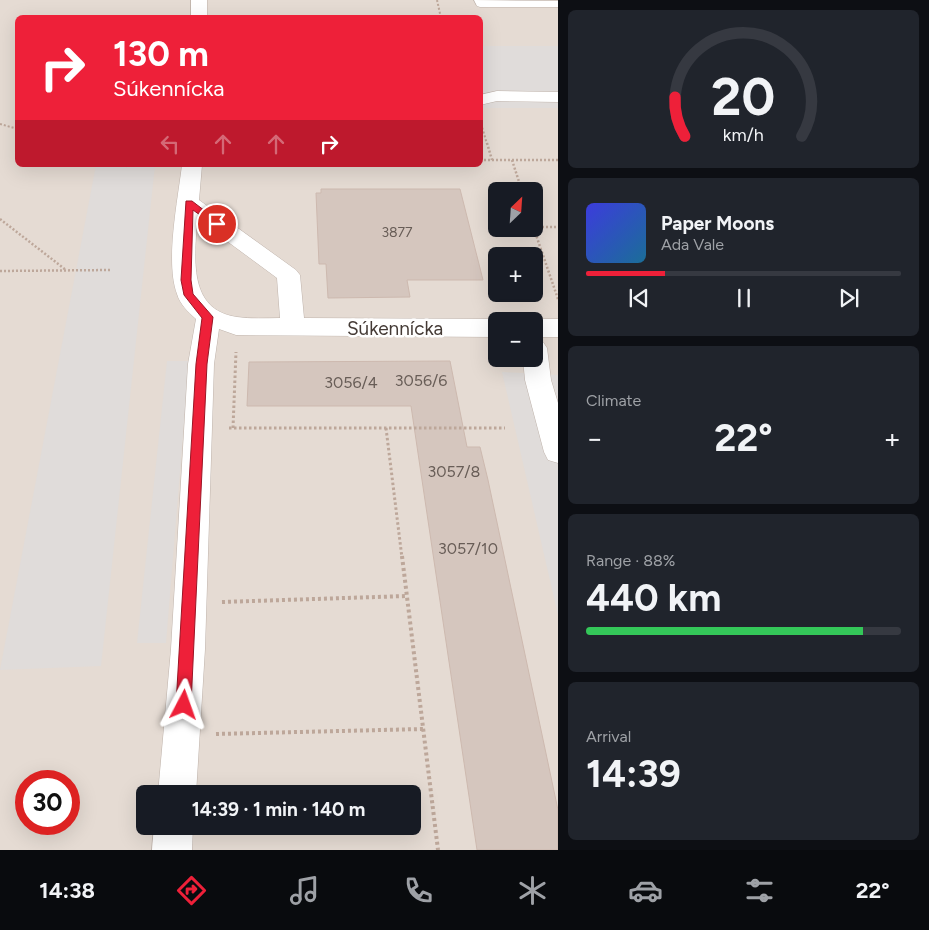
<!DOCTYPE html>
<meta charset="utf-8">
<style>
:root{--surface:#171b24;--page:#20242c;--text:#f1f3f6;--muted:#9ea1a6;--line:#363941;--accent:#ee2039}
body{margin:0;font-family:Figtree,sans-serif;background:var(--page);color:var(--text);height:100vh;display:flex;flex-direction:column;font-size:19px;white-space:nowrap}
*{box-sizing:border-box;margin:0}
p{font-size:16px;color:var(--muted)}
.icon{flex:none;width:28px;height:28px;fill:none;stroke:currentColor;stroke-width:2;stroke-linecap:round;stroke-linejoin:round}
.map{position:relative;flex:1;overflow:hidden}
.side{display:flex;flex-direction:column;gap:10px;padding:10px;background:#0d0f14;width:371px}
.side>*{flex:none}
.top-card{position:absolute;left:15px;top:15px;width:468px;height:152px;border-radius:8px;box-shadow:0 5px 20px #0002;background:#ee2039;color:#fff;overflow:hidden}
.needle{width:32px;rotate:25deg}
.tools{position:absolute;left:488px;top:182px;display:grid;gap:10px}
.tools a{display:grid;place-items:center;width:55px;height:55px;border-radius:8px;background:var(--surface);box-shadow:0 5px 20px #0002;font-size:25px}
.speed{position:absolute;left:15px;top:770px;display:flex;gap:10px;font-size:25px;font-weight:700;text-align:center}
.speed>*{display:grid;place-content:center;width:65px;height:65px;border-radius:50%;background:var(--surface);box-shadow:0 5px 20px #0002;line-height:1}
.speed .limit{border:8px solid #d22;background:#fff;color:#111}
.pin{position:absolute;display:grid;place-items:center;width:42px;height:42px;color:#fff;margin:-21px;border:2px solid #fff;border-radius:50%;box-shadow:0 1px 5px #0007}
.me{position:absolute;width:55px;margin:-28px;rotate:4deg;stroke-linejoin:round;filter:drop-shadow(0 0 4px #0008)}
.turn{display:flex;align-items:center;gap:18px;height:105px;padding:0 15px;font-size:22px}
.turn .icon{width:65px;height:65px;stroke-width:2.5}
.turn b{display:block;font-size:35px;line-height:42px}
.lanes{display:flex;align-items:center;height:48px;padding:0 15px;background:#0003;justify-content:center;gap:25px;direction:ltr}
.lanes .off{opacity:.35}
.big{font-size:38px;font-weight:700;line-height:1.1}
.side .widget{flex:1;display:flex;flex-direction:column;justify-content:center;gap:8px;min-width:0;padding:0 18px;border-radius:8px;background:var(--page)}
.side .dial{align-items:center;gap:0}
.dial svg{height:130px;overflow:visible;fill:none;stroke:var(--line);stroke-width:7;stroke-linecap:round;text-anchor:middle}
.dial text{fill:var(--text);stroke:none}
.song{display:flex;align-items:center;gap:15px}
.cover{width:60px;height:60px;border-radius:8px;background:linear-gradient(135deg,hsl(240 70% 55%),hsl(200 70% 35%))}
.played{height:5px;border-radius:2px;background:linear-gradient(90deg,var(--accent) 25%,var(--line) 25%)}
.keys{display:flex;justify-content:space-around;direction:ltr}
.heat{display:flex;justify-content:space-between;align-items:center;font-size:28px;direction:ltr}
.charge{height:8px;border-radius:4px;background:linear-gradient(90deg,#34c759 88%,var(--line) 0)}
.trip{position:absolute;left:136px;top:785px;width:285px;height:50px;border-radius:8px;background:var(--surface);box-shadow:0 5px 20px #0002;font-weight:700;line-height:50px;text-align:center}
.menu{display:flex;height:80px;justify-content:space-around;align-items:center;background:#090b0e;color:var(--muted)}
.menu .icon{width:35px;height:35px}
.menu .active{color:var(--accent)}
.menu b{font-size:22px;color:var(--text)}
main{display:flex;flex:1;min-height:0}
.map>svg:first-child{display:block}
</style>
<main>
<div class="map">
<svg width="558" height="850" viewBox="0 0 558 850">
<rect width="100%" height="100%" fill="#f2eae5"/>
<path fill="#e5dbd3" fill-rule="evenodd" d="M0 0H558V850H0ZM18 18H480V165H18ZM496 191H534V229H496ZM496 256H534V294H496ZM496 321H534V359H496ZM26 781H69V824H26ZM145 794H412V826H145Z"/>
<g fill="#e0dcda">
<rect x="480" y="46" width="78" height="62"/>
<polygon points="96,165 155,165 101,666 0,670"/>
<polygon points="167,361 189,361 166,643 137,643"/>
<polygon points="502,372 558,375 558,615"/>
</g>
<g fill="#d5c6be" stroke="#cdb9af">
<polygon points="321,189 460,189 483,280 407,280 410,297 328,298 326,264 319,264 316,193 321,193"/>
<polygon points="450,361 467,447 480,447 488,480 558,810 558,850 477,850 411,406 247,406 249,362"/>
</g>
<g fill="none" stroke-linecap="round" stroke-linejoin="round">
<g stroke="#bfb3ab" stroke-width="1">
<polygon id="lane" points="474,0 558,1 558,7 480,7 477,6"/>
</g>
<g stroke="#bfb3ab" stroke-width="1">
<g id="street">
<rect x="191" y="0" width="16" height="18"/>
<polygon points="497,91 558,92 558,102 497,101 480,105 480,95"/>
<path d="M182 165H202L199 200 296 270 300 275 304 318 496 319 503 321H496V337L236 335 219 329 214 364 205 649 196 794H158L171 649 188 364 196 319C188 312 180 304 177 294 165 262 178 199 182 165ZM197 219 277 278 280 318C266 318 251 319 237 317 187 310 195 257 197 219Z"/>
<polygon points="534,319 558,319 558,337 534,337 534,321 527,321"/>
<polygon points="534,339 543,342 547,348 551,380 558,403 558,463 548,460 544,452 525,380 523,359 534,359"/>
<polygon points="154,826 193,826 192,850 152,850"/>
</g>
</g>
<g stroke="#bda79a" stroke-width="2" stroke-dasharray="2 2" stroke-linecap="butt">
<polyline points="437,0 441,18"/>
<polyline points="480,56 484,56"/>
<polyline points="480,120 487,144"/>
<polyline points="0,124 18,129"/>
</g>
<g stroke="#bda79a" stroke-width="2.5" stroke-dasharray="2 2" stroke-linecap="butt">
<polyline points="487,143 492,160"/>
<polyline points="480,160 558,160"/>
<polyline points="512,160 522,191"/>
<polyline points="123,165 127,166"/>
<polyline points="0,219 66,270"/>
<polyline points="534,227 558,227"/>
<polyline points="534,229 558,299"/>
<polyline points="0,271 110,270"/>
</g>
<g stroke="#bda79a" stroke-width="3" stroke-dasharray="2.5 2.5" stroke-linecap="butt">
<polyline points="229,428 505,428"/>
<polyline points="233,428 236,352"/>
<polyline points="386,428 402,558"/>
</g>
<g stroke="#bda79a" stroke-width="4" stroke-dasharray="3 3" stroke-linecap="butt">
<polyline points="402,556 438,850"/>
<polyline points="222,602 407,596"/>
<polyline points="216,734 423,729"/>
</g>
<use href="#lane" fill="#fff" fill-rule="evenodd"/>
<use href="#street" fill="#fff" fill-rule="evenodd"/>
</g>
<polygon fill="#ee2039" stroke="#9b1525" points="186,201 192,201 222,224 214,225 193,210 191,280 193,294 213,317 207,364 191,705 189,710 184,713 178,710 176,705 196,364 202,318 184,295 181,280"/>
<g text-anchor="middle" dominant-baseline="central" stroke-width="5" stroke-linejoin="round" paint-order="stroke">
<g font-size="14" fill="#685d57">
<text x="397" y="232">3877</text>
</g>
<g font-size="16" fill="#685d57">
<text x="421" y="380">3056/6</text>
<text x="351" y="382">3056/4</text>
<text x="454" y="471">3057/8</text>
<text x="468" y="548">3057/10</text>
</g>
<g font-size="19" fill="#443a35" stroke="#fff">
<text x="395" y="328">Súkennícka</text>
</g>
</g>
</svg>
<div class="tools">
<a><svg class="needle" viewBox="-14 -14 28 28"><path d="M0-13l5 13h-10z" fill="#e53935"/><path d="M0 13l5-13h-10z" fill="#9ea1a6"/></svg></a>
<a>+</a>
<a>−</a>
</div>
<div class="speed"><div class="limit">30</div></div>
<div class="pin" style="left:217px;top:224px;background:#d93025"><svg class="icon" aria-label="arrive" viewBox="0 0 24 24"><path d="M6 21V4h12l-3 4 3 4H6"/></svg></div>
<svg class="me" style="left:184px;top:705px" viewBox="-20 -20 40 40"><path d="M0-17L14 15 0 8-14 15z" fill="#ee2039" stroke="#fff" stroke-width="4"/></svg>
<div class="trip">14:39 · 1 min · 140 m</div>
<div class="top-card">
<div class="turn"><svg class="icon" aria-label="right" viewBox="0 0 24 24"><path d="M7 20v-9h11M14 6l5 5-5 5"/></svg><div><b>130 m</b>Súkennícka</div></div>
<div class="lanes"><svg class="icon off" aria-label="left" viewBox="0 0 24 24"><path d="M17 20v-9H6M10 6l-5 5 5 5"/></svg><svg class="icon off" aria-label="ahead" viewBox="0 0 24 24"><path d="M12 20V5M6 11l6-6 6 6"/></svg><svg class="icon off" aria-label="ahead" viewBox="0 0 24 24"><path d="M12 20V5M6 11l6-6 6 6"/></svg><svg class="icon" aria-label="right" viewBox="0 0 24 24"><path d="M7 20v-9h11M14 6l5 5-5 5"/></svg></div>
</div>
</div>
<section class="side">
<div class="widget dial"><svg viewBox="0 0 100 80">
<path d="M14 69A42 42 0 1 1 86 69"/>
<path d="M14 69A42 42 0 0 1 8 45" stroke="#ee2039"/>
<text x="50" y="56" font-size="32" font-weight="700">20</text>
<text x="50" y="72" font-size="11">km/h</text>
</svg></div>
<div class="widget">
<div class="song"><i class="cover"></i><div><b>Paper Moons</b><p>Ada Vale</p></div></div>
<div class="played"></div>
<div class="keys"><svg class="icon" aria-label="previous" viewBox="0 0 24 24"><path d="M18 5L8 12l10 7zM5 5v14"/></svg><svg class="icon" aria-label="pause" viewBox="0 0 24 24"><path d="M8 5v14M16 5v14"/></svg><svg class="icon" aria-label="next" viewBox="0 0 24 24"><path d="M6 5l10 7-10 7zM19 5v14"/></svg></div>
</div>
<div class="widget"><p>Climate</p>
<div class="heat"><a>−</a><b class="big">22°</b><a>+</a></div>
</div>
<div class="widget"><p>Range · 88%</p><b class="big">440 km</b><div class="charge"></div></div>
<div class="widget"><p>Arrival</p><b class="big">14:39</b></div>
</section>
</main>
<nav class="menu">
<b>14:38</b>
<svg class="icon active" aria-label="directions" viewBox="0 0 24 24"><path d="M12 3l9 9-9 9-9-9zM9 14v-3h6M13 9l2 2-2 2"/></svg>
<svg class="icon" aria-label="music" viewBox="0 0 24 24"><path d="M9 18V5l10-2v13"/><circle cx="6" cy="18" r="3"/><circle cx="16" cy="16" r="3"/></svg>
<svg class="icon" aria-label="phone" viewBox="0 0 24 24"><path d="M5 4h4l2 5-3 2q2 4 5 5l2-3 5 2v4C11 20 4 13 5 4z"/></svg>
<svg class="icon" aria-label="climate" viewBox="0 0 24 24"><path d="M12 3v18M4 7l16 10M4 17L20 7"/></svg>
<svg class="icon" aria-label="car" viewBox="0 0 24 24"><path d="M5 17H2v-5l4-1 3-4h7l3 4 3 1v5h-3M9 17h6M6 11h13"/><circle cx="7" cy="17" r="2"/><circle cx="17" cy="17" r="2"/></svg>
<svg class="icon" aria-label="filters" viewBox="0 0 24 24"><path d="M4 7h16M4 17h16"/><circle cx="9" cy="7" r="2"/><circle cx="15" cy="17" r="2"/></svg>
<b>22°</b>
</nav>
